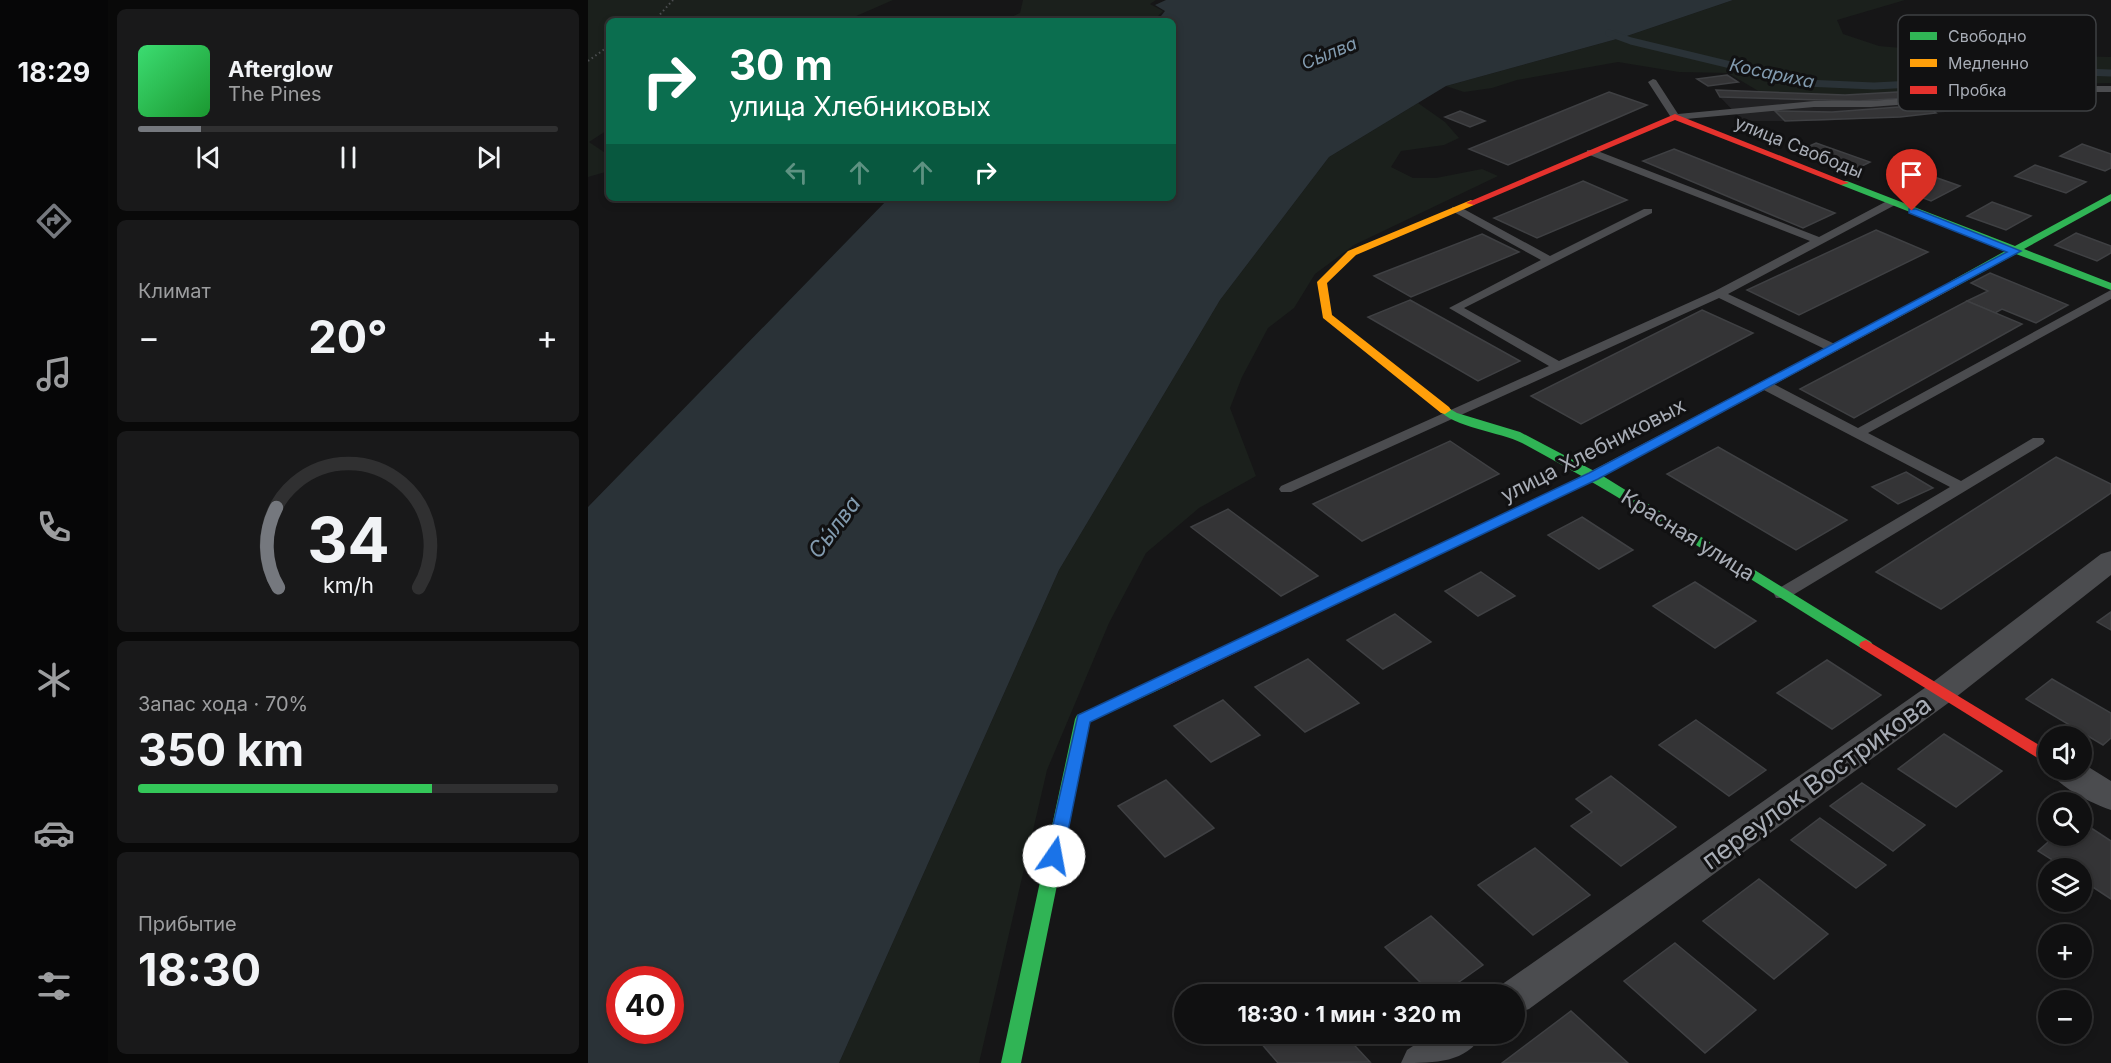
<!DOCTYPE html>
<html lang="ru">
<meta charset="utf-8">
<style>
:root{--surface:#101011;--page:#19191a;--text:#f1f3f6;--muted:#9c9d9f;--line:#303031;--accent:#75787e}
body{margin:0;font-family:Inter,sans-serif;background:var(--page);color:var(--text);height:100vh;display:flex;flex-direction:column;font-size:22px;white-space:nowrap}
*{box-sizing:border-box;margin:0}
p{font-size:20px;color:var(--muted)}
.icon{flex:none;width:33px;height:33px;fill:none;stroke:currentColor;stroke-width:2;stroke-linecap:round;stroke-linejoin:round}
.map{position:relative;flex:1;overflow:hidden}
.side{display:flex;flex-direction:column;gap:9px;padding:9px;background:#090909;width:480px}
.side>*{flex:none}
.guide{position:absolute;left:18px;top:18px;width:570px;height:183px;border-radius:9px;box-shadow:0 3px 9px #0003,0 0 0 2px var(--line);background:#0b6e4f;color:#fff;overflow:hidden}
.controls{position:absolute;left:1450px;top:726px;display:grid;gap:12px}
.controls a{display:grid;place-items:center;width:54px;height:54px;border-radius:50%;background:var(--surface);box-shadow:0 3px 9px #0003,0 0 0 2px var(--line);font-size:30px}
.speed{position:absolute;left:18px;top:966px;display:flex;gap:12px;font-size:30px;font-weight:700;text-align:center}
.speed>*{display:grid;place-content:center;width:78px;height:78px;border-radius:50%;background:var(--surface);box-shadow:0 3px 9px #0003,0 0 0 2px var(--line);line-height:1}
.speed .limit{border:9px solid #d22;background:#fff;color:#111}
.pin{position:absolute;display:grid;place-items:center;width:51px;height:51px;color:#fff;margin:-62px -26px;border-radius:50% 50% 50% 0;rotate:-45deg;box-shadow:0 0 6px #0007}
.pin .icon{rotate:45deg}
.me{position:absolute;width:66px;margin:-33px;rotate:12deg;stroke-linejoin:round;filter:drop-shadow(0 0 4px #0008)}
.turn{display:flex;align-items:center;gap:21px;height:126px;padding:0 24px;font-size:27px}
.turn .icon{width:78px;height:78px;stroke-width:2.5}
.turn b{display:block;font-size:42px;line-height:51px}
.lanes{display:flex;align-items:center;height:57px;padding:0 24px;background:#0003;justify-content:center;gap:30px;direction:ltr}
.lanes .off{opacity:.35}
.big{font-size:45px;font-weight:700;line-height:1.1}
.side .card{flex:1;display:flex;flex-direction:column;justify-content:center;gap:9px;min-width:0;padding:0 21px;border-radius:9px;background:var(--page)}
.side .dial{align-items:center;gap:0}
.dial svg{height:156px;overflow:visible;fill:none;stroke:var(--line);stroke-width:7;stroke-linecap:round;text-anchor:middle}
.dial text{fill:var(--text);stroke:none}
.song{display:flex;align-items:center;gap:18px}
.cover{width:72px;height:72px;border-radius:9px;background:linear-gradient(135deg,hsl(140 70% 55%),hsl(130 70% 35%))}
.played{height:6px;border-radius:3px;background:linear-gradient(90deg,var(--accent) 15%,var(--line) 15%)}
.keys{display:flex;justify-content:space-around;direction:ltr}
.heat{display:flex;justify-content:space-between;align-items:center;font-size:33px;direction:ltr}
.charge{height:9px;border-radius:4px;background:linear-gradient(90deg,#34c759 70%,var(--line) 0)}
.trip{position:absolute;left:586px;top:984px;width:351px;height:60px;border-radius:30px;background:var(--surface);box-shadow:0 3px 9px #0003,0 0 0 2px var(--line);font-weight:700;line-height:60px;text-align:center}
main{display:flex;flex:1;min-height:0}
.dock{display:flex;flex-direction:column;width:108px;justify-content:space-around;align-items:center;background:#060607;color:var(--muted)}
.dock .icon{width:42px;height:42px}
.dock .on{color:var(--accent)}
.dock b{font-size:27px;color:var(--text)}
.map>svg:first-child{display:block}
</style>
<main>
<nav class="dock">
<b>18:29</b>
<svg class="icon on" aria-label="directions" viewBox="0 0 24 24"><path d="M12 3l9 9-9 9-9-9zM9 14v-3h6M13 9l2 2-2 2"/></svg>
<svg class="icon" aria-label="music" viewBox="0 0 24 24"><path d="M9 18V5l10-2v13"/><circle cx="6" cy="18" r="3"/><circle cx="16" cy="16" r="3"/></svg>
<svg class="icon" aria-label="phone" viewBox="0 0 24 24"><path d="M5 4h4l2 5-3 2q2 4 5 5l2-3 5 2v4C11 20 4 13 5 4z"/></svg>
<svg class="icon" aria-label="climate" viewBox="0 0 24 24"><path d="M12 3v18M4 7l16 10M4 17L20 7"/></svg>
<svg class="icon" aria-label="car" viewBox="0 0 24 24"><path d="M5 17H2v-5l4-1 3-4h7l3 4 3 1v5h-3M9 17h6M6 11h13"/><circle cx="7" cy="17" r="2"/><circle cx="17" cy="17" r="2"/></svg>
<svg class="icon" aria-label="filters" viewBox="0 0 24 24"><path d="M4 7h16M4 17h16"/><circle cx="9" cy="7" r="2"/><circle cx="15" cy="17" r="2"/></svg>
</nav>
<section class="side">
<div class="card">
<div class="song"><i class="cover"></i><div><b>Afterglow</b><p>The Pines</p></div></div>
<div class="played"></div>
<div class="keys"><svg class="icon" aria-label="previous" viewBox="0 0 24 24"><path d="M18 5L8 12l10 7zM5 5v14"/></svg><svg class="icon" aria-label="pause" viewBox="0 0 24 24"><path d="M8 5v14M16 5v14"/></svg><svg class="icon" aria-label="next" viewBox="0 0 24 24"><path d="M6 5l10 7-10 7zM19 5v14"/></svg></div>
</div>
<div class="card"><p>Климат</p>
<div class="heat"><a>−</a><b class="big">20°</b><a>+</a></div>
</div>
<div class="card dial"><svg viewBox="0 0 100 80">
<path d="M14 69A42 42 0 1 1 86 69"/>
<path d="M14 69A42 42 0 0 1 13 28" stroke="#75787e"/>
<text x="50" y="56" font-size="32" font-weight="700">34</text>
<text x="50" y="72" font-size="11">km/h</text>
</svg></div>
<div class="card"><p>Запас хода · 70%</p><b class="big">350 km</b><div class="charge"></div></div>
<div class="card"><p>Прибытие</p><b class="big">18:30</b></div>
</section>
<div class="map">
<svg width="1523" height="1063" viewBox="0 0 1523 1063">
<rect width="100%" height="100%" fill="#161617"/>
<polygon fill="#212123" points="1458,87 1476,99 1312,117 1231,121 1155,121 1132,97 1128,90 1257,95"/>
<g fill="#1b201c">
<polygon points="0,0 305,0 266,17 262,21 21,21 21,129 1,142 16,152 21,152 21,171 0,177"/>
<polygon points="435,0 568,0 562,4 575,11 565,21 414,21 432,13"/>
<polygon points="1145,0 1317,0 1249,20 1255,34 1291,46 1336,50 1456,42 1475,56 1523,57 1523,83 1483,84 1352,96 1345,90 1257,95 1172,92 1140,73 1091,72 1030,62 929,80 904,88 876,92 858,86 1036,37"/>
<polygon points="830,103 857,122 871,138 856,145 813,151 803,167 825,178 848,178 894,169 910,176 766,245 727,274 706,308 680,328 654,377 642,408 668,476 611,508 558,553 521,623 459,770 391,1063 251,1063 471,570 632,300 741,157"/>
</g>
<path fill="#2a3237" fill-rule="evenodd" d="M578 0H1145L1036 37 858 86 741 157 632 300 471 570 251 1063H0V507L301 198H585V21H569L577 11 567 5ZM32 980H82V1030H32Z"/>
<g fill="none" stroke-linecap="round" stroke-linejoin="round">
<polyline stroke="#2a3237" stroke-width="7" points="1021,33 1043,41 1217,83 1286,86 1383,81 1404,75 1460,77 1495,72 1523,73"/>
</g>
<g fill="#343436" stroke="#3f4043" stroke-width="1.5">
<polygon points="1139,75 1150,82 1120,86 1109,79"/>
<polygon points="1128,90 1257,95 1345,90 1352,96 1271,101 1132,97"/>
<polygon points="1021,92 1059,105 920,165 881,149"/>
<polygon points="1338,105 1348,113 1312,117 1197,121 1187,111 1244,112"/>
<polygon points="872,111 897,121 882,127 857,117"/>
<polygon points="1228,143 1282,162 1262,172 1208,152"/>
<polygon points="1494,144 1523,154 1523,168 1517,171 1472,156"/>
<polygon points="1086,149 1247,213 1215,228 1055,161"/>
<polygon points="1447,165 1498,182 1478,193 1427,176"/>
<polygon points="1335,173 1372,186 1343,201 1306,187"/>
<polygon points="995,181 1039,200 949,238 906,218"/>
<polygon points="1404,202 1443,216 1418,230 1379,216"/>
<polygon points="1288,230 1340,252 1211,315 1159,290"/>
<polygon points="1488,233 1523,246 1523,253 1509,261 1467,245"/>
<polygon points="894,234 931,252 823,297 786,276"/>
<polygon points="1402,273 1480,305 1448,323 1414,309 1407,313 1379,301 1400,291 1383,283"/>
<polygon points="822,300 932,361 890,381 780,317"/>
<polygon points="1379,301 1434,324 1266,418 1212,389"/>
<polygon points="1114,310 1165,333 993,424 943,396"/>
<polygon points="862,441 911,474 774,541 725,504"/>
<polygon points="1130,447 1259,520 1208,550 1079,474"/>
<polygon points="1468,457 1523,484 1523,493 1353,609 1288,572"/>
<polygon points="1318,472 1345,488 1310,504 1284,487"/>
<polygon points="640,509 730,576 693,596 603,527"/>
<polygon points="994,517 1045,550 1011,569 960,535"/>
<polygon points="893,572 927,596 890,616 857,591"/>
<polygon points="1107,582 1168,621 1127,648 1065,606"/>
<polygon points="1523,612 1523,630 1509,622"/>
<polygon points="807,614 843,642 795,669 759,640"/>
<polygon points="720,659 771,703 717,732 667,687"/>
<polygon points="1239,660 1293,695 1244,729 1189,693"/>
<polygon points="1464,679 1523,713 1523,738 1515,745 1438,699"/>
<polygon points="635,700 672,735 623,762 586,726"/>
<polygon points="1108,720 1178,770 1141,796 1071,745"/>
<polygon points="1356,734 1414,771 1368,807 1310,769"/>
<polygon points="1023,776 1088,827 1033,866 983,826 1004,812 988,799"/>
<polygon points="578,780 626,828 577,857 530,806"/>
<polygon points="1274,783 1337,825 1305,851 1242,806"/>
<polygon points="1232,818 1298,865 1268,888 1203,840"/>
<polygon points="1494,822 1523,841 1523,899 1494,880 1494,868 1477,868 1450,851 1467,836 1494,836"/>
<polygon points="947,848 1002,895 945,935 890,885"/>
<polygon points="1171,879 1240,934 1186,979 1115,921"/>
<polygon points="843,916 895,965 854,994 844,994 797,947"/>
<polygon points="1087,943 1168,1010 1117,1053 1036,981"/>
<polygon points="983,1011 1040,1063 914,1063"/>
<polygon points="668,1034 756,1034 782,1062 690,1063 666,1035"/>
</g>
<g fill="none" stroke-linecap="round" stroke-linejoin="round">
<g stroke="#4c4e50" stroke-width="2" stroke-dasharray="1.5 3" stroke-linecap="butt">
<polyline points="66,21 85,0"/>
<polyline points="0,61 21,46"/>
</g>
<g fill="#4b4c4f" fill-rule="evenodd">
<polygon points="1065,79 1068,80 1090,114 1226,101 1283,101 1470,86 1523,86 1523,92 1470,92 1283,107 1226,107 1087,120 1084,119 1060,82"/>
<polygon points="999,150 1007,150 1231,237 1299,201 1307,201 1307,205 1140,294 1249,345 1251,348 1249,351 1241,351 1131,298 703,492 693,492 691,489 693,486 961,366 861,308 953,260 864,211 864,207 872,207 962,256 1056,209 1064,209 1064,213 876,308 971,361 1127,291 1222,241 999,154"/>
<polygon points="1523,290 1523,299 1280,433 1373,481 1445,438 1455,438 1457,441 1455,444 1200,598 1188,598 1186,594 1188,590 1362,487 1172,388 1170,385 1172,382 1182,382 1270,428"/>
</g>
<g fill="#4b4c4f" fill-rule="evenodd">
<polygon points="1523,551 1523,575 1363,701 941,1009 927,1014 927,994 908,994 913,985 1341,685 1513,554"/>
<path d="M1494 763 1523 781V810C1505 804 1470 787 1461 770H1494Z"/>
<path d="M843 1034H895C878 1063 848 1063 813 1063L819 1050Z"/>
</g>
<g fill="#30b455" fill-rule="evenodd">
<polygon points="1253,181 1259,181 1427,246 1523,194 1523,201 1436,249 1523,283 1523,290 1428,254 1371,285 1363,285 1363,281 1419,250 1253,185"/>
<path d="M857 406 869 413 932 432 1010 473 1283 642 1285 645 1283 648H1273C1161 579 1051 506 934 443 912 432 865 427 851 410Z"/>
<polygon points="576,676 581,677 584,681 581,685 502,722 433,1063 413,1063 487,719 489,715"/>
</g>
<g fill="#ff9f0a" fill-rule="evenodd">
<polygon points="883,200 888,203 886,205 768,255 739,283 744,315 861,407 863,410 857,414 853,413 735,318 729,282 760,251"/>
<polygon points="1367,280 1372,283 1371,285 1010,479 911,526 901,526 899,523 1000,473"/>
</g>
<g fill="#e5322d" fill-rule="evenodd">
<polygon points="1087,114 1261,183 1253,185 1087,120 886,205 878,203"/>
<polygon points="906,519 913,523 911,526 581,685 571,685 568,681 571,677"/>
<polygon points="1278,640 1461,751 1461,765 1273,648 1271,645 1273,642"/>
</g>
</g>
<polygon fill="#1a73e8" stroke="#114b97" stroke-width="1.5" points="1321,209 1328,209 1433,251 1010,479 502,722 475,856 473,861 466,863 460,861 458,856 490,715 1001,473 1419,252 1321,213"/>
<g text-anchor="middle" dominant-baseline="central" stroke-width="6" stroke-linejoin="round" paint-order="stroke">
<g font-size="18" font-style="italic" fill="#829baf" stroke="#111112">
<text transform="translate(741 53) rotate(-22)">Сы́лва</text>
<text transform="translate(1184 73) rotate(12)">Косариха</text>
</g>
<g font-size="18" fill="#a8adb6" stroke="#111112">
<text transform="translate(1211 147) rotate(22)">улица Свободы</text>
</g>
<g font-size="21" fill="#a8adb6" stroke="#111112">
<text transform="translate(1005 450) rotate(-27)">улица Хлебниковых</text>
<text transform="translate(1100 535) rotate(32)">Красная улица</text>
</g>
<g font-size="22" font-style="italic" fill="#829baf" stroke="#111112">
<text transform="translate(246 527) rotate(-53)">Сы́лва</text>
</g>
<g font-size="26" fill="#a8adb6" stroke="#111112">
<text transform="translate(1228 782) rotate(-36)">переулок Вострикова</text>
</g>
</g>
<rect x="1310" y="15" width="198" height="96" rx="9" fill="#111112" stroke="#3e4043" stroke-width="1.5"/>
<rect x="1322" y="32" width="27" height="8" fill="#30b455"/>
<rect x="1322" y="59" width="27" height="8" fill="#ff9f0a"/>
<rect x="1322" y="86" width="27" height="8" fill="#e5322d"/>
<g font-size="16" fill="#a8adb6">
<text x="1360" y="42">Свободно</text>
<text x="1360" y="69">Медленно</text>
<text x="1360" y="96">Пробка</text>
</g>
</svg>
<div class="controls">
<a><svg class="icon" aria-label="sound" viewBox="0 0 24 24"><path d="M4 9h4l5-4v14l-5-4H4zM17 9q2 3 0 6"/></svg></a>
<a><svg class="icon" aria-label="search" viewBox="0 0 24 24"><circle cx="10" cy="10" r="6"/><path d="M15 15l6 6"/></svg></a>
<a><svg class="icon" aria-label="layers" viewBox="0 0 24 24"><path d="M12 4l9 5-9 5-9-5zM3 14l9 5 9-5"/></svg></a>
<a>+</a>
<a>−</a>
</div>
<div class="speed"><div class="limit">40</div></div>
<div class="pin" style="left:1324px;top:211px;background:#d93025"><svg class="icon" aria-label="arrive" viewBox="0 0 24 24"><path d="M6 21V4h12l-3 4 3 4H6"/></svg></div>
<svg class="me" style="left:466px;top:856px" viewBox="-20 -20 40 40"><circle r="19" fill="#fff"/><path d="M0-13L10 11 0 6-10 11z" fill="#1a73e8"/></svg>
<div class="trip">18:30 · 1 мин · 320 m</div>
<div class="guide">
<div class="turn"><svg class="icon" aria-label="right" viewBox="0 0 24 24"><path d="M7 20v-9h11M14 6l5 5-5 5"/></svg><div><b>30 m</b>улица Хлебниковых</div></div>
<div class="lanes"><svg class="icon off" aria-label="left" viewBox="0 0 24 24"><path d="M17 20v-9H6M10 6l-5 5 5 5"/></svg><svg class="icon off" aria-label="ahead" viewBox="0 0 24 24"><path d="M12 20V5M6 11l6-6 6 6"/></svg><svg class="icon off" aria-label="ahead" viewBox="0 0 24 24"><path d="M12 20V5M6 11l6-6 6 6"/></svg><svg class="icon" aria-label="right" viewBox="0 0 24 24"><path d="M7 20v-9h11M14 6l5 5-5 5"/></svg></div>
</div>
</div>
</main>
